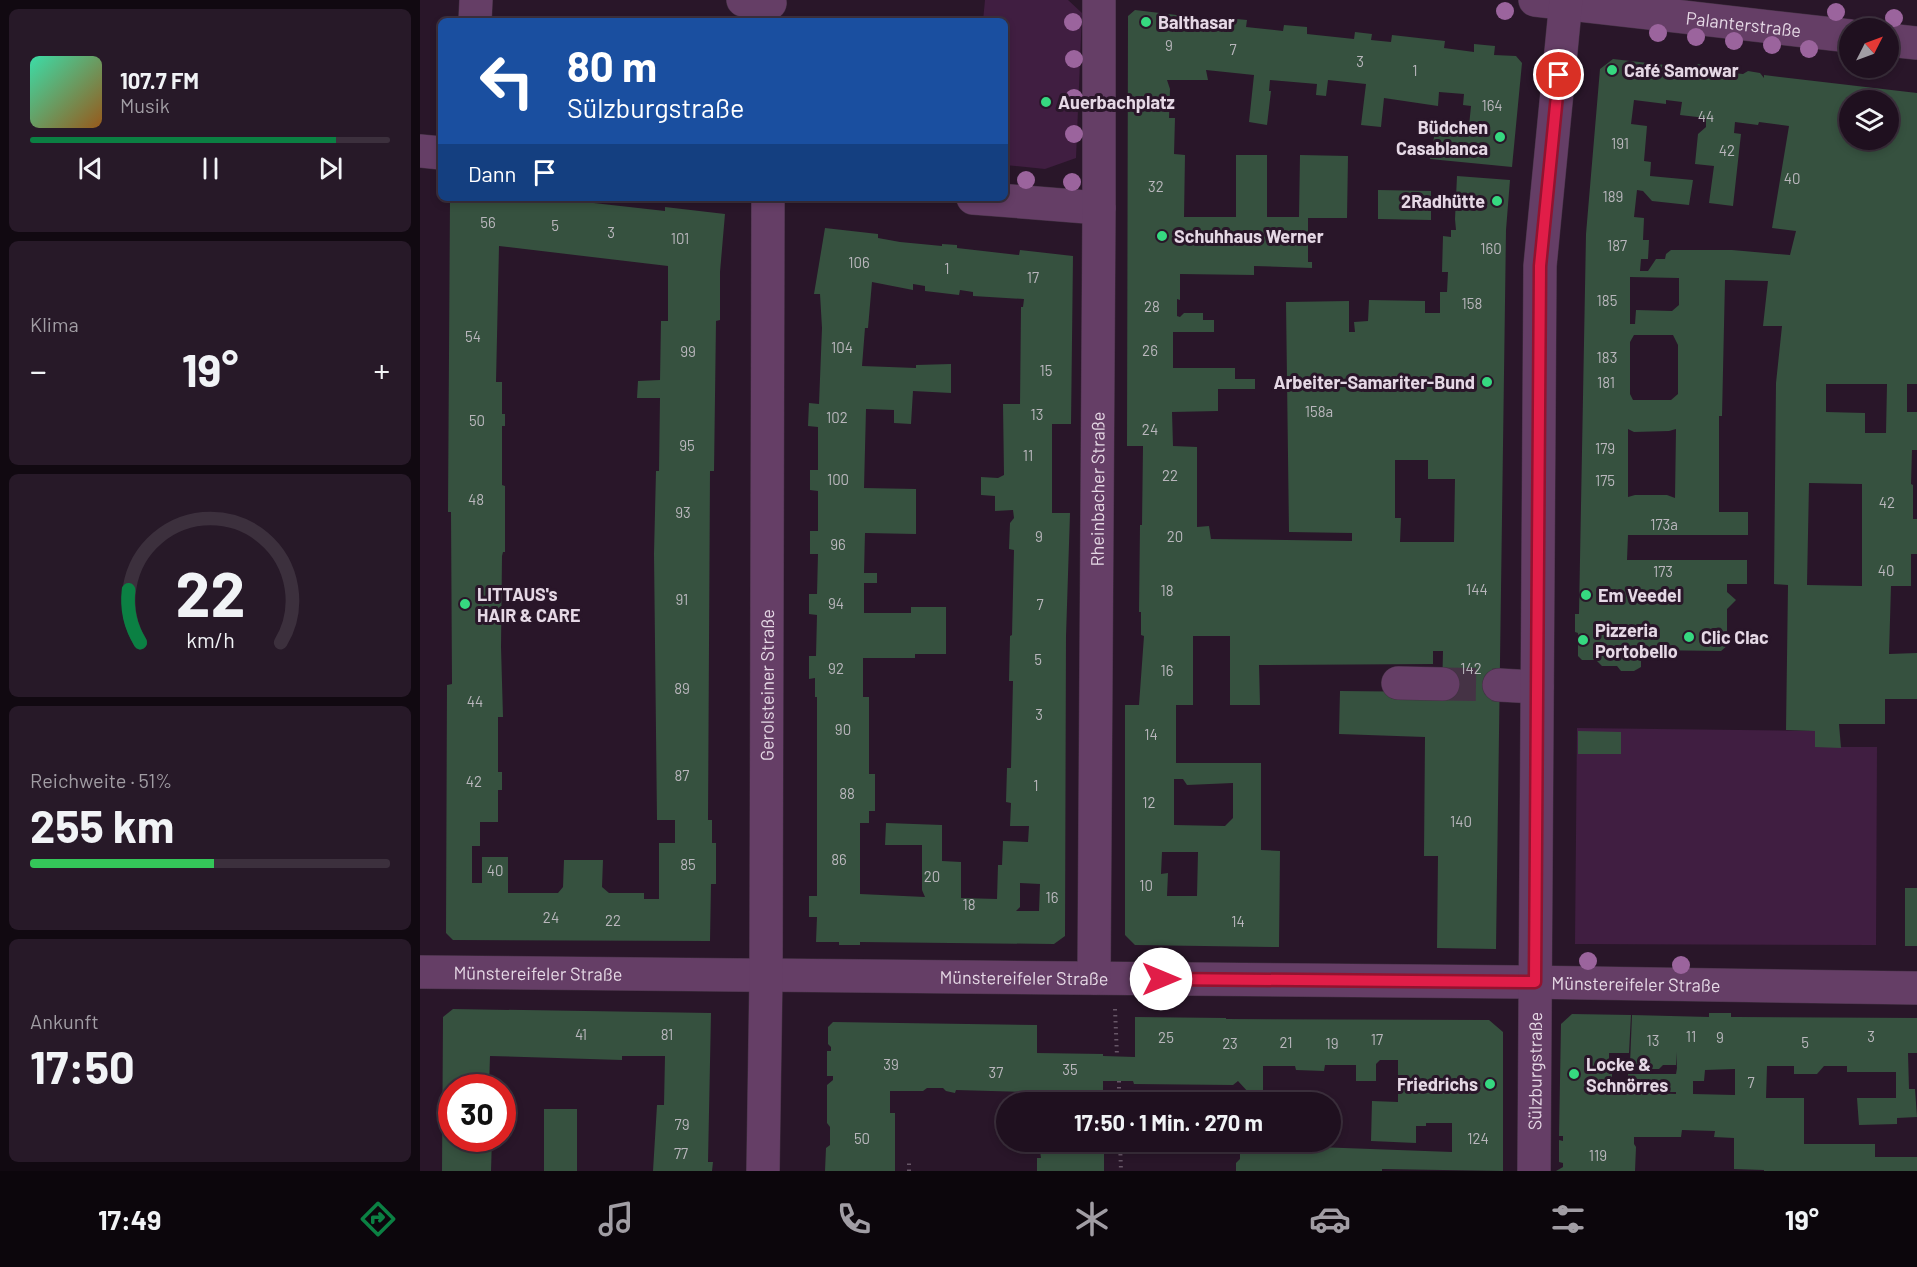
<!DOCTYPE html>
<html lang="de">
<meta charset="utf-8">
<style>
:root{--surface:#1f101f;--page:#271928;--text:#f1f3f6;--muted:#a19da4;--line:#3c303d;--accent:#0b8043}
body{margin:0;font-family:Barlow,sans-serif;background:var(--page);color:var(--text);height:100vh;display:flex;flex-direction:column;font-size:22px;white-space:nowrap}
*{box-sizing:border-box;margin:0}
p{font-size:20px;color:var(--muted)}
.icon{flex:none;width:33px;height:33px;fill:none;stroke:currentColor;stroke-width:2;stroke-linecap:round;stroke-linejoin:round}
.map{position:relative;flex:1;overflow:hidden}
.side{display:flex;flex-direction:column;gap:9px;padding:9px;background:#110911;width:420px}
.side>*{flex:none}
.hud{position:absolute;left:18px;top:18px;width:570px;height:183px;border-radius:9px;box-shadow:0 3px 9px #0003,0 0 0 2px var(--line);background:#1a4fa0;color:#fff;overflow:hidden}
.needle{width:39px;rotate:48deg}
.controls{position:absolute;left:1419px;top:18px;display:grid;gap:12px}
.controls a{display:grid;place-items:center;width:60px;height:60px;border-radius:50%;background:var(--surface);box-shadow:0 3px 9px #0003,0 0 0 2px var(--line);font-size:30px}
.speed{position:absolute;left:18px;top:1074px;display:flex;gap:12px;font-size:30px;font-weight:700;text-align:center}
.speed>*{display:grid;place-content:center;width:78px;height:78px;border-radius:50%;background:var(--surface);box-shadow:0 3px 9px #0003,0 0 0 2px var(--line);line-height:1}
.speed .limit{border:9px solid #d22;background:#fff;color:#111}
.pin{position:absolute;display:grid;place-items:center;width:51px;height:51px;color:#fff;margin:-26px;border:3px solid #fff;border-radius:50%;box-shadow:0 2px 6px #0007}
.me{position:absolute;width:66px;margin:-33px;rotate:90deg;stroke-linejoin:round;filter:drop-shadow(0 0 4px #0008)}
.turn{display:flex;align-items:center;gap:21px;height:126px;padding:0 30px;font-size:27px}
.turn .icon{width:78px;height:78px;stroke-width:2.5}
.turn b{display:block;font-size:42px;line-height:51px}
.then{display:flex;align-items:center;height:57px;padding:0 30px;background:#0003;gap:12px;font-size:22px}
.big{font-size:45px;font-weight:700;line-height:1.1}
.side .card{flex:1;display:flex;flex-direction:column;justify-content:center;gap:9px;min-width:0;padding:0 21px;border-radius:9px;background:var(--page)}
.side .dial{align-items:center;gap:0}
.dial svg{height:156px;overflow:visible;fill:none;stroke:var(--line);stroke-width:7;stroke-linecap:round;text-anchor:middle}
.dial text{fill:var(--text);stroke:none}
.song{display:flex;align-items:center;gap:18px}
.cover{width:72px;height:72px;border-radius:9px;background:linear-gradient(135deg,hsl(160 70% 55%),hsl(30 70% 35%))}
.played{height:6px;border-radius:3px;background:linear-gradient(90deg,var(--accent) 85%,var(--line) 85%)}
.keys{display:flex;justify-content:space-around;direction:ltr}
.heat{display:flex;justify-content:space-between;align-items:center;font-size:33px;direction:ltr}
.charge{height:9px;border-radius:4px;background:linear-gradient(90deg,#34c759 51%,var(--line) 0)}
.trip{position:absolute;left:576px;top:1092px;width:345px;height:60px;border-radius:30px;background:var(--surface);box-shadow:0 3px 9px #0003,0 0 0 2px var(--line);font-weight:700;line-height:60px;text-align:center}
.tab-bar{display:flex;height:96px;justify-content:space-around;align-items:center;background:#0c060c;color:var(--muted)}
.tab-bar .icon{width:42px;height:42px}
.tab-bar .current{color:var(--accent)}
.tab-bar b{font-size:27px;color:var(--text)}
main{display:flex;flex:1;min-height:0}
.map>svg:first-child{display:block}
</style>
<main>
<section class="side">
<div class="card">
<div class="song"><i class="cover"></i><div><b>107.7 FM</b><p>Musik</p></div></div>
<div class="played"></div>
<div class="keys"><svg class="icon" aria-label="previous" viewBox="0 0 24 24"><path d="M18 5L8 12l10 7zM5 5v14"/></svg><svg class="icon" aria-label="pause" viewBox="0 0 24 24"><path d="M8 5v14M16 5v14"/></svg><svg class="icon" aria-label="next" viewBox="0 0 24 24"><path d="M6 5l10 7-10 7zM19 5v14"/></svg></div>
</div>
<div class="card"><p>Klima</p>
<div class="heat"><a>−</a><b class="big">19°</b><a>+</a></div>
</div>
<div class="card dial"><svg viewBox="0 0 100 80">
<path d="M14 69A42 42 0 1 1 86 69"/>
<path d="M14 69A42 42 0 0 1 8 42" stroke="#0b8043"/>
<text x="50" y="56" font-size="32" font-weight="700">22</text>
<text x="50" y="72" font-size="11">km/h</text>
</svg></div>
<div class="card"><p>Reichweite · 51%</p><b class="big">255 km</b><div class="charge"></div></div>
<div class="card"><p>Ankunft</p><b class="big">17:50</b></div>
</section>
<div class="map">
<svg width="1497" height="1171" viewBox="0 0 1497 1171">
<rect width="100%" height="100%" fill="#291629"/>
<g fill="#401e41">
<polygon points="565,0 648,0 662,13 656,158 625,169 585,165 585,21 563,21"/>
<polygon points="1157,728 1395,731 1395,747 1457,747 1456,945 1155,944"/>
</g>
<g fill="#36513f" fill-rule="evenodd">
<path d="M715 10 806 21 807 18 827 20 826 27 863 31 864 25 887 27V34L934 39 935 32 952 34 951 40 971 42 972 35 1025 41 1024 48 1054 52V44L1075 46 1074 55 1096 56 1102 63 1092 167 1010 159 1015 132 1048 136 1051 106 1043 105 1044 94 1019 92 1018 106 964 98 961 127 941 125 946 84 908 80 906 96 896 95 897 84 850 80 849 91H851L847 125 829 122 834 75 786 70 788 80H747L750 89 749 118H755L754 154 765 155 764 217H816V155H847V217H879L880 155 928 156 927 218H888V262H892V268L834 266V275L760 274V300L757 299V316L760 317 764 313H783V320H794V332H753V368H815V379H835V389H798V411L752 412 753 446 777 447V527L789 526 791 539 932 541V533L869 532 866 302 929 301V332H935L934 322 948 321 949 300 1005 301V313H1020V292H1027L1028 272H1022L1023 236 1031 237V230H1036L1035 219 1037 176 1090 180 1086 230 1076 949 1017 948 1018 856H1004L1005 737 919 734 920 691 1022 692 1023 651H1013V664L839 665 840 705H810V636H773V705H756V763H841V850L860 851 859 947 715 945 705 935V705H719L724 636 721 635V612H719L720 525H722L723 446H707L708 16ZM975 460H1008V479H1035L1034 542H980L981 518H975ZM754 779H763L767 785 813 783V818L805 826 754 825ZM742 852H778L777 896H747L748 873 741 874Z"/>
<path d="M1193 59 1272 68 1278 64 1287 66 1290 71 1323 74 1328 71 1340 73 1344 78V75L1497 93V384H1487V412H1497V450H1492L1491 484 1493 485V519H1497V554H1491V586H1471L1469 654 1497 653V699H1465V724H1419L1421 748 1395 747V731L1366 730 1368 585 1354 584 1356 383 1362 326H1343L1348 281 1305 280 1302 416H1299V512H1328V535H1208L1207 560H1327V584H1307V592L1316 600 1307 609V631L1315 639 1301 651 1228 650 1221 657V667L1214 671H1201L1197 666H1182L1176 660H1162L1158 656V633L1155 632V614H1159L1166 234 1180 69ZM1214 100 1246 104V100L1262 102 1260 115 1286 118V127L1278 134 1275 164 1294 166 1289 203 1313 206 1321 134 1314 133 1315 122 1338 125 1339 122 1369 126 1352 228 1376 231 1370 255 1312 250H1251L1246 254 1245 259H1236L1228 271H1220L1221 259H1228L1229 240H1223L1224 218 1214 217 1217 190 1223 191 1232 201 1269 205 1273 180 1230 176 1231 162 1224 161 1227 126 1211 124ZM1430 100H1468V140H1430ZM1210 277 1259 278V305L1252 311 1216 310 1215 324H1210ZM1214 335H1253L1258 345V394L1251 400H1213L1210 394V342ZM1406 384H1467L1466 433H1445V413L1406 412ZM1208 429 1214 432 1249 431 1256 429 1255 498 1247 495H1215L1208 497ZM1389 483 1442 484V586L1387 585Z"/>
<polygon points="958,190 1011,191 1011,220 958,219"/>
<path d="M30 198H129L245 211V207L305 214 300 272V320L296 321 294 471H290L288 820H292V843H296V884H291L290 941 33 940 26 933 27 685 32 684 31 512H28ZM79 246 248 266V321H241L240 380 218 381 217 398H240L239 471H236L234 554 237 820H255V843H239V899H224V893H189L182 887 183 860H144L143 887 138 893H88V857H62V883H52V846H60V822H78V790H82V772H78V717H83L81 647 82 556 83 552H85V486L82 485V426H85V414H82V382H76Z"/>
<path d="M405 228 458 234V238L480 242 522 246V244L537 245V248L599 255 600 250 653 256 651 424H632V513H650L646 636 645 936 634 944 440 942V945H419V942H396L397 917H389V896H397V697H395V678L389 679V656H396L397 615 389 614V594H397L398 554H390V531H398V491L390 490V470H398V427L388 426 389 403 399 404 402 328 400 294H394ZM452 282 493 290V284L505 286V291L539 295 540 290 553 292V296L604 299 603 307H601L600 404H583L584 475 578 478 561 477V495L575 496V511L593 510 594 518 590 523 589 549 594 550 592 635 590 636 589 681H593L591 768H587L586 802 591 803 590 826H609L608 842 583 841 582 865H578L577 899 541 898V862L522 861V825L466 823 465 845H502V890L505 897 440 894V823H449V811H455V774H449V697H443V658H495V654H526V607H491V613H444V583H457V573H444L445 533 496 534V489L444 488 446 409 474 410V423L491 424 493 391 531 393V364L496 365V368L442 366 445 328H448ZM600 883 620 884 619 911H596L600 907Z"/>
<polygon points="1158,731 1201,732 1201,754 1158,754"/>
<rect x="1485" y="888" width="12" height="58"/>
<polygon points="33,1009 291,1013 288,1162 293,1162 292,1171 233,1171 237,1105 244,1105 245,1056 202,1056 202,1060 70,1056 69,1088 32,1088 32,1138 72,1138 71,1171 22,1171 23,1017"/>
<path d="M1289 1013H1311V1017H1316L1497 1018V1053H1488L1489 1089H1495L1497 1117 1477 1118V1124L1439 1125 1437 1098H1476V1072H1427V1066H1404L1397 1074H1374V1066H1347L1346 1098H1384V1144H1455V1157H1497V1171H1344V1170L1314 1169V1138L1294 1137 1295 1131 1262 1130 1261 1137H1214V1144L1216 1147 1215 1171H1136L1143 1167V1163L1139 1162V1140L1143 1141V1136H1139L1141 1024 1152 1014 1211 1015 1209 1053H1189V1074H1192V1092L1256 1094V1092H1207L1208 1074H1256L1257 1068 1256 1052V1065H1243L1239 1069H1231L1226 1065 1210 1064 1212 1015 1289 1017ZM1315 1069V1095L1273 1094V1081H1284L1285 1070Z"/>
<polygon points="715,1017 806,1018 806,1019 1069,1020 1083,1032 1083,1171 962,1169 962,1171 816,1171 816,1163 820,1159 820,1152 816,1152 816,1142 897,1142 897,1147 1032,1152 1032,1123 1006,1123 1006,1126 996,1126 996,1143 951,1141 952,1101 978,1102 978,1060 960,1060 956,1064 956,1081 936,1081 936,1065 905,1065 904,1071 876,1070 875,1066 843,1066 843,1097 899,1099 898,1102 826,1102 825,1097 829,1093 818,1081 813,1085 714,1084 713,1081 683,1081 683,1102 618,1102 608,1092 536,1090 535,1093 526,1091 523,1088 507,1088 503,1091 470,1091 470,1113 475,1113 475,1171 405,1171 406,1148 410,1145 410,1127 407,1123 407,1085 413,1080 413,1076 407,1076 407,1051 411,1051 411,1047 408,1044 408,1027 413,1022 617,1025 617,1053 683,1054 683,1056 715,1057"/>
<rect x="124" y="1109" width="33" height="62"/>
<polygon points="617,1142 684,1142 684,1171 617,1171 617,1158 621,1158 620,1151 617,1147"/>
</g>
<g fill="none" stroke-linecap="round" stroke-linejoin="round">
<polyline stroke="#453345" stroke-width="33" stroke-dasharray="33 16" stroke-linecap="butt" points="1023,684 1079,685"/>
<g stroke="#433143" stroke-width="34">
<g id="minor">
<polyline points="323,0 350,3"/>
<path id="s1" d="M1115 0 1430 36"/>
<polyline points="55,21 56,0"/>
<polyline points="1468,40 1497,43"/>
<polyline points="0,151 21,153"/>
<polyline points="553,198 679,208"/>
<polyline points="978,683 1023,684"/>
<polyline points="1079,685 1117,687"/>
<path id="s2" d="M0 972 1100 982 1497 988"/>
<path id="s3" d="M674 978 679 208V0"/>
<path id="s4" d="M343 1171 346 975 348 198"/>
<path id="s5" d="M1114 1171 1120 266 1146 0"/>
</g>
</g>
<g stroke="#675667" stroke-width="4" stroke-dasharray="1.5 4.5" stroke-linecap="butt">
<polyline points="695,1009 697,1056"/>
<polyline points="699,1081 699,1102"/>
<polyline points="700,1142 701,1171"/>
<polyline points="489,1171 489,1163"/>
</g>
<use href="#minor" stroke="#653e66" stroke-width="33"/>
</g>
<g fill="#9b649d">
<circle cx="1085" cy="11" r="9"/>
<circle cx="1416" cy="12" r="9"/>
<circle cx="1474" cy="18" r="9"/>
<circle cx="653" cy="22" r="9"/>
<circle cx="1238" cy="33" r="9"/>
<circle cx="1276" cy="37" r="9"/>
<circle cx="1314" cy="41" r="9"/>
<circle cx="1352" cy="45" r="9"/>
<circle cx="1389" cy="49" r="9"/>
<circle cx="654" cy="59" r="9"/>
<circle cx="654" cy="98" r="9"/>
<circle cx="654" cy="134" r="9"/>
<circle cx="606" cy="180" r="9"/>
<circle cx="652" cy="182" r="9"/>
<circle cx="1168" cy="961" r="9"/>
<circle cx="1261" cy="965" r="9"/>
</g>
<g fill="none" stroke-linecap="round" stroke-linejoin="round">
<g stroke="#92132f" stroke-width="15">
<polyline id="route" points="741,979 1115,982 1120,266 1139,75"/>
</g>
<use href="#route" stroke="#e11d48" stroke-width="10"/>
</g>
<g fill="#36d880" stroke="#291629" stroke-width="2">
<circle cx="726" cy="22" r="6"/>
<circle cx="1192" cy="70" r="6"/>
<circle cx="626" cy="102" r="6"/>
<circle cx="1080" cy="137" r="6"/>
<circle cx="1077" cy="201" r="6"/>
<circle cx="742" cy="236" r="6"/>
<circle cx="1067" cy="382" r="6"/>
<circle cx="1166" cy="595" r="6"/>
<circle cx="45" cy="604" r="6"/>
<circle cx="1269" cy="637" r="6"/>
<circle cx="1163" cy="640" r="6"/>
<circle cx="1154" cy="1074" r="6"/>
<circle cx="1070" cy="1084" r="6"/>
</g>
<g text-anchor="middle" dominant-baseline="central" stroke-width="6" stroke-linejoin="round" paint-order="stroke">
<g font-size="15" fill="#b9b6bc">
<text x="749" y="45">9</text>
<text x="813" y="49">7</text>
<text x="940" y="61">3</text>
<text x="995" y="70">1</text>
<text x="1072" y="105">164</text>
<text x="1286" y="116">44</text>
<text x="1200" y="143">191</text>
<text x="1307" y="150">42</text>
<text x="1372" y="178">40</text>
<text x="736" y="186">32</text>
<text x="1193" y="196">189</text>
<text x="68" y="222">56</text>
<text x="135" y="225">5</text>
<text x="191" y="232">3</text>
<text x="260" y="238">101</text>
<text x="1197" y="245">187</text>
<text x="1071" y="248">160</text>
<text x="439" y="262">106</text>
<text x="527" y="268">1</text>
<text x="613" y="277">17</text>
<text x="1187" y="300">185</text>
<text x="1052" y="303">158</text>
<text x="732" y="306">28</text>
<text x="53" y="336">54</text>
<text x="422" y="347">104</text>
<text x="730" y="350">26</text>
<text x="268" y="351">99</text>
<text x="1187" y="357">183</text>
<text x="626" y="370">15</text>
<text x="1186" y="382">181</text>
<text x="899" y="411">158a</text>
<text x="617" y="414">13</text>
<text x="417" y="417">102</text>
<text x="57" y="420">50</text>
<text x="730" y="429">24</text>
<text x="267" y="445">95</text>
<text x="1185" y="448">179</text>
<text x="608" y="455">11</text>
<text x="750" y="475">22</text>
<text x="418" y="479">100</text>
<text x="1185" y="480">175</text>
<text x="56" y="499">48</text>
<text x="1467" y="502">42</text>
<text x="263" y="512">93</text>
<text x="1244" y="524">173a</text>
<text x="619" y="536">9</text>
<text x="755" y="536">20</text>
<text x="418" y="544">96</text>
<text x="1466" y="570">40</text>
<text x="1243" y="571">173</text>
<text x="1057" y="589">144</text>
<text x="747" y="590">18</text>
<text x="262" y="599">91</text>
<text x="416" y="603">94</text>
<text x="620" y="604">7</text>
<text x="618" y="659">5</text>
<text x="416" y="668">92</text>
<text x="1051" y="668">142</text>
<text x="747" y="670">16</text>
<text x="262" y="688">89</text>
<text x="55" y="701">44</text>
<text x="619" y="714">3</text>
<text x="423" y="729">90</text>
<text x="731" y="734">14</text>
<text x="262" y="775">87</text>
<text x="54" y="781">42</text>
<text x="616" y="785">1</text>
<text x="427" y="793">88</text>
<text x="729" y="802">12</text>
<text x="1041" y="821">140</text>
<text x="419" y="859">86</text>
<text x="268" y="864">85</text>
<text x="75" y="870">40</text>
<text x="512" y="876">20</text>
<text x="726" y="885">10</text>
<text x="632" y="897">16</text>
<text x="549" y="904">18</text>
<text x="131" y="917">24</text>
<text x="193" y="920">22</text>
<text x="818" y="921">14</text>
<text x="161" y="1034">41</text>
<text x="247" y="1034">81</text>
<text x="1271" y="1036">11</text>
<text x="1451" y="1036">3</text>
<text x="746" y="1037">25</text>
<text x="1300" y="1037">9</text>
<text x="957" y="1039">17</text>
<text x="1233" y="1040">13</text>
<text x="866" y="1042">21</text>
<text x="1385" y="1042">5</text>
<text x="810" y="1043">23</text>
<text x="912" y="1043">19</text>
<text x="471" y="1064">39</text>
<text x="650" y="1069">35</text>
<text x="576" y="1072">37</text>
<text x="1331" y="1082">7</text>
<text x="262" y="1124">79</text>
<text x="442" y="1138">50</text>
<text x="1058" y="1138">124</text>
<text x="261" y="1153">77</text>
<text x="1178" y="1155">119</text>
</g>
<g font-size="18" font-weight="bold" fill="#e5d8e5" stroke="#291629" text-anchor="start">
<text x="738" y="22">Balthasar</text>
<text x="1204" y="70">Café Samowar</text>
<text x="638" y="102">Auerbachplatz</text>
<text x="1068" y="127" text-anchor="end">Büdchen<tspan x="1068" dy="21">Casablanca</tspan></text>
<text x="1065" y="201" text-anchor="end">2Radhütte</text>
<text x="754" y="236">Schuhhaus Werner</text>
<text x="1055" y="382" text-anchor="end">Arbeiter-Samariter-Bund</text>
<text x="57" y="594">LITTAUS's<tspan x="57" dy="21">HAIR &amp; CARE</tspan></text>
<text x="1178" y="595">Em Veedel</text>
<text x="1175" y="630">Pizzeria<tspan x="1175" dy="21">Portobello</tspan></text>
<text x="1281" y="637">Clic Clac</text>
<text x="1166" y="1064">Locke &amp;<tspan x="1166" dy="21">Schnörres</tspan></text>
<text x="1058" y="1084" text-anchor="end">Friedrichs</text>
</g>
<g font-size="18" fill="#e5d8e5" stroke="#291629">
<text stroke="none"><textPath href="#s1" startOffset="210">Palanterstraße</textPath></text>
<text stroke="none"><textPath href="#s3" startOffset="489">Rheinbacher Straße</textPath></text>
<text stroke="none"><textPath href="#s4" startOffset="486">Gerolsteiner Straße</textPath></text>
<text stroke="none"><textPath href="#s2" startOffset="118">Münstereifeler Straße</textPath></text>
<text stroke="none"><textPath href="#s2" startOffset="604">Münstereifeler Straße</textPath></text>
<text stroke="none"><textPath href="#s2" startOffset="1216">Münstereifeler Straße</textPath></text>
<text stroke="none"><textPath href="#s5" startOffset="100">Sülzburgstraße</textPath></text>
</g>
</g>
</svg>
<div class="controls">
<a><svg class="needle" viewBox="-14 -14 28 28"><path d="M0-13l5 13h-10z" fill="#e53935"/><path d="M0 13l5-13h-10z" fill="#a19da4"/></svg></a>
<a><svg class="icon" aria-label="layers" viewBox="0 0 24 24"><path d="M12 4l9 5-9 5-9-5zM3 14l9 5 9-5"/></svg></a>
</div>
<div class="speed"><div class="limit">30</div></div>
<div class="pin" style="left:1139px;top:75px;background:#d93025"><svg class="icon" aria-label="arrive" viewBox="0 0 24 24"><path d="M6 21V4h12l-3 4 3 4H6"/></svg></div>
<svg class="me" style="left:741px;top:979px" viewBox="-20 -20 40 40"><circle r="19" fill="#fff"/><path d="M0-13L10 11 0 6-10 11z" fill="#e11d48"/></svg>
<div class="trip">17:50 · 1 Min. · 270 m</div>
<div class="hud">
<div class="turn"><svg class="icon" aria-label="left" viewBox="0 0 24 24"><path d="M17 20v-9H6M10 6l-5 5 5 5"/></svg><div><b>80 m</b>Sülzburgstraße</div></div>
<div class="then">Dann<svg class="icon" aria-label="arrive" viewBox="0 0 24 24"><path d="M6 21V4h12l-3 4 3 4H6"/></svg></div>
</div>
</div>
</main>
<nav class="tab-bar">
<b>17:49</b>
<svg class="icon current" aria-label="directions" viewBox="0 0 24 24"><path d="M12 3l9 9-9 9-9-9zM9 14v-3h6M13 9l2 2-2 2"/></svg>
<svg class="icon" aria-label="music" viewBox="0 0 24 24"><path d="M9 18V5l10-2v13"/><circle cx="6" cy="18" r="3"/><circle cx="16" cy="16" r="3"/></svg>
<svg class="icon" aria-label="phone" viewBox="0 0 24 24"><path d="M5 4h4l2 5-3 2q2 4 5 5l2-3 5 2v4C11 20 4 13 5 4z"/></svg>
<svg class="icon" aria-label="climate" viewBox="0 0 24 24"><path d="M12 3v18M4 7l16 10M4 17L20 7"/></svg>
<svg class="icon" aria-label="car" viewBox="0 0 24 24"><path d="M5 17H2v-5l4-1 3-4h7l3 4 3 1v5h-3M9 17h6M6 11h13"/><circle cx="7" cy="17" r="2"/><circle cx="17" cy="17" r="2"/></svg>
<svg class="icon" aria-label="filters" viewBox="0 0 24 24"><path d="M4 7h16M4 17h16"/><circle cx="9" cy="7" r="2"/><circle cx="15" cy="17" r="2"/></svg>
<b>19°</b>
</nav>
